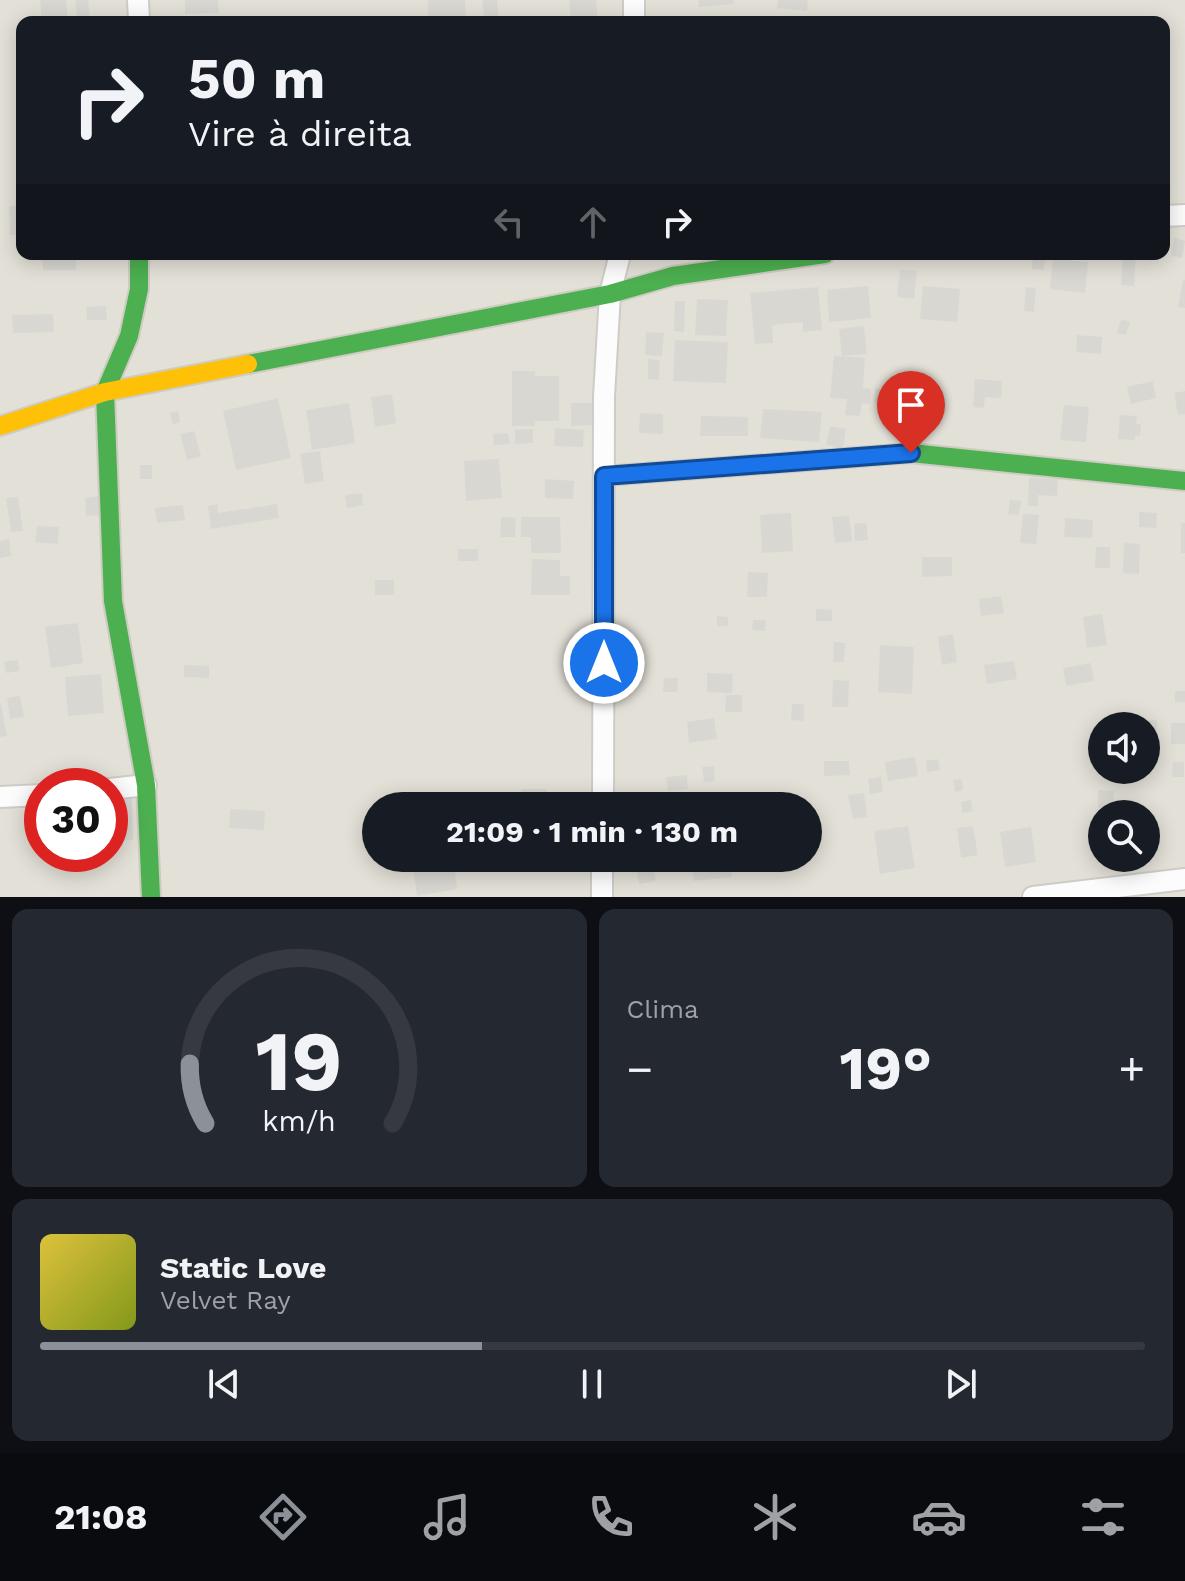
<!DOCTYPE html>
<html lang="pt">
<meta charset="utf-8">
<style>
:root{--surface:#171b24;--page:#242831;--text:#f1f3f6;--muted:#9ea1a6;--line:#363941;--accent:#8c9099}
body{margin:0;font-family:"Work Sans",sans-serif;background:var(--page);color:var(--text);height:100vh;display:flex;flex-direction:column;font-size:30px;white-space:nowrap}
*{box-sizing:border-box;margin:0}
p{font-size:26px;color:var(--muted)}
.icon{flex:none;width:44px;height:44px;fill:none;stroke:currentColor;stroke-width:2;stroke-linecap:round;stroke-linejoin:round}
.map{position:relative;height:897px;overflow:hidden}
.panel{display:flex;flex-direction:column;gap:12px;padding:12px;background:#0d0f14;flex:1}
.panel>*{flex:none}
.banner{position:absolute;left:16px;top:16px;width:1154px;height:244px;border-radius:16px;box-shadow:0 4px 20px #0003;background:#171b24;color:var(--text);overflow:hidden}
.fabs{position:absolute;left:1088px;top:712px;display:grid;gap:16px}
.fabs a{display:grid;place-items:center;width:72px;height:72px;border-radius:50%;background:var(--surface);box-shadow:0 4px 20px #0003;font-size:40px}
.speed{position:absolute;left:24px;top:768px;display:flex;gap:16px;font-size:40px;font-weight:700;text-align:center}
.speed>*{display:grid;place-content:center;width:104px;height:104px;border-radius:50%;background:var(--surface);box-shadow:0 4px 20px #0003;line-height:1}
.speed .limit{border:12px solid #d22;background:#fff;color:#111}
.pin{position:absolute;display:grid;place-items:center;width:68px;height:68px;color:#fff;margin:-82px -34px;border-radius:50% 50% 50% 0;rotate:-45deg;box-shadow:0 0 8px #0007}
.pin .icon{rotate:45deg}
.me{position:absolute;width:88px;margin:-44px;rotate:0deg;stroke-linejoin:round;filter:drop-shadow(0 0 6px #0008)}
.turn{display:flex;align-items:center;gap:28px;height:168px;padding:0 40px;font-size:36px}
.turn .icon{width:104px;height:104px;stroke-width:2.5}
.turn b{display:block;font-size:56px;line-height:68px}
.lanes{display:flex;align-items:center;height:76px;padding:0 40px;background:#0003;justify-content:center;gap:40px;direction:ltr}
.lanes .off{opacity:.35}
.big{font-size:60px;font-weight:700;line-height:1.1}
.panel .tile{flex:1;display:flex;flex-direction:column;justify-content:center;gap:12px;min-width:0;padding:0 28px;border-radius:16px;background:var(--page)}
.panel .dial{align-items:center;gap:0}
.dial svg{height:208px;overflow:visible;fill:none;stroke:var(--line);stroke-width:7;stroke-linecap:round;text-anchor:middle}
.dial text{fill:var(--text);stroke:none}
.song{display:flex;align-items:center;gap:24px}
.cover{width:96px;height:96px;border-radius:12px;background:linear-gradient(135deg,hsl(50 70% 55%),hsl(70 70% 35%))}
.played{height:8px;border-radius:4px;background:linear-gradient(90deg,var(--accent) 40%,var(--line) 40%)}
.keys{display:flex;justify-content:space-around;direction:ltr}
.heat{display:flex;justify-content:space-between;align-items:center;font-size:44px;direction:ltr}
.panel .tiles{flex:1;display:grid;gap:12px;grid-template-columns:1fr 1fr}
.tile:last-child{grid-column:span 2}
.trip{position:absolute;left:362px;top:792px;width:460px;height:80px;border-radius:40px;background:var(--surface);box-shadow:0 4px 20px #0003;font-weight:700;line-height:80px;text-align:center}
.dock{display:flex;height:128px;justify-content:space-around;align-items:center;background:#090b0e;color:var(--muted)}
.dock .icon{width:56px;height:56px}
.dock .active{color:var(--accent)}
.dock b{font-size:36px;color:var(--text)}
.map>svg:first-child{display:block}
</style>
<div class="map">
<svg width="1185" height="897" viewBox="0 0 1185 897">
<rect width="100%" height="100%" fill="#efeeea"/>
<path fill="#e3e0d7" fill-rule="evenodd" d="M0 0H1185V897H0ZM22 22H1164V254H22ZM1102 726H1146V770H1102ZM42 786H110V854H42ZM376 806H808V858H376ZM1102 814H1146V858H1102Z"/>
<g fill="#d9d7d2">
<polygon points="40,0 66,0 68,20 42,22"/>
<polygon points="75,0 88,0 90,18 77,20"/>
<polygon points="185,0 218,0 219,13 185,14"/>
<polygon points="428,0 465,0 466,21 428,22"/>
<polygon points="482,0 497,0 499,22 485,22"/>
<polygon points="569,0 596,0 598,22 571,22"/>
<polygon points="698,0 733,0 734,4 699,7"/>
<polygon points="778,0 808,0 807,11 777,8"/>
<polygon points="733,16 733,22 706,22 706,17"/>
<polygon points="22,205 22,235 10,235 9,206"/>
<polygon points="1174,238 1185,241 1182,258 1171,256"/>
<rect x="43" y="254" width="33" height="16"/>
<polygon points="1033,254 1045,254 1044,270 1032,269"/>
<polygon points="1123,254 1136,254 1134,286 1121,285"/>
<polygon points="1053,259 1088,262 1085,293 1050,289"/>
<polygon points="900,270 917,271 914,299 897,297"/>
<polygon points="1183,280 1185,280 1185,308 1178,307"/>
<polygon points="868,286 871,318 829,322 827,290"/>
<polygon points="923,286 960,289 957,322 920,319"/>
<polygon points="818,287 822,330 803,332 803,322 772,325 773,343 755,344 750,293"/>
<polygon points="1026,287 1036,288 1034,312 1024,311"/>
<polygon points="697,299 728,300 726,336 695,335"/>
<polygon points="675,301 685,301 684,332 674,331"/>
<polygon points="106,306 107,320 87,320 86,307"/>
<polygon points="53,314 54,332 13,333 12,315"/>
<polygon points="1121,319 1130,322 1126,335 1117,333"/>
<polygon points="864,326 867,354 842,356 839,329"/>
<polygon points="646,332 664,333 662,356 645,355"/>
<polygon points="1077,335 1102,337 1101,354 1076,352"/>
<polygon points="675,340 728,342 726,383 673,381"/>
<polygon points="834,356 865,358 863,388 871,389 870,404 862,403 860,416 845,415 847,399 830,398"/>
<polygon points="648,359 660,360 659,380 648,379"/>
<polygon points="512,371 535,371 535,376 559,376 559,421 535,421 535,426 512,426"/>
<polygon points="975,379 1002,381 1001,398 985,397 984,408 973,407"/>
<polygon points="1153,381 1156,398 1131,404 1127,387"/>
<polygon points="875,388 891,390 890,404 874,403"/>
<polygon points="897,388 908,389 907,404 896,403"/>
<polygon points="1185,391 1185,414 1178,415 1174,393"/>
<polygon points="392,394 396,423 375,427 371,397"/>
<polygon points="278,398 291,458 236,470 223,411"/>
<polygon points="349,403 355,443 312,450 306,410"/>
<polygon points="571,403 592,403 593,425 571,426"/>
<polygon points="1064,405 1089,407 1086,442 1060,440"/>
<polygon points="763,409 822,412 819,442 760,438"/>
<polygon points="912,409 928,410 926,440 909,439"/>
<polygon points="178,411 180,422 173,425 170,413"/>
<polygon points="640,413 663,414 663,434 639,433"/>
<polygon points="1120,415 1137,416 1136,424 1141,424 1140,436 1135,435 1135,440 1118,439"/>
<polygon points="701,416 748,417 748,436 700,436"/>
<polygon points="830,426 846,429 843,448 826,445"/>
<polygon points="555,428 584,430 583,447 554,446"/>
<polygon points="533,429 533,443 515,444 515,430"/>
<polygon points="194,431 201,456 187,460 180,434"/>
<polygon points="508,433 510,444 494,445 493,434"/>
<polygon points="320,451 324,481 305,484 300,454"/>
<polygon points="499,459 502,498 466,501 464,461"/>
<rect x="140" y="465" width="12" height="14"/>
<polygon points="1029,478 1058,479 1057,496 1038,495 1038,506 1028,506"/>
<polygon points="545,479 574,481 573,499 545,498"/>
<polygon points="362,493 363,505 347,508 345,495"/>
<polygon points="100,496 101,515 86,516 85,498"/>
<polygon points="18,497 23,531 11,532 6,498"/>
<polygon points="1010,500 1021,501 1019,515 1008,514"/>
<polygon points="217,504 218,513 277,504 279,518 211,529 208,506"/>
<polygon points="183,505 185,520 157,523 155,508"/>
<polygon points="1139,512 1157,513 1156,528 1139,527"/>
<polygon points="791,513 793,551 762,553 760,515"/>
<polygon points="1023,514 1039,515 1036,544 1020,543"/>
<polygon points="849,516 852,541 835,543 832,517"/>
<polygon points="501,517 516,518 515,537 500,537"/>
<polygon points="521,517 560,517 561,553 531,553 531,537 521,537"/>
<polygon points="1065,518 1093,520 1092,538 1064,537"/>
<polygon points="866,523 868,540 855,541 854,524"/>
<rect x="1181" y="523" width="4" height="30"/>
<polygon points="37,526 59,527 58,544 35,542"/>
<polygon points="9,539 11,556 0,558 0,541"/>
<polygon points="1124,543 1140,544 1139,574 1123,573"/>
<polygon points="1096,547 1110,547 1110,568 1095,568"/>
<rect x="458" y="549" width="20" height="12"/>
<polygon points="922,557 952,557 952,576 922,577"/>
<polygon points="532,559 560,560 560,576 570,576 570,595 531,595"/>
<polygon points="748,572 768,573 767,597 747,597"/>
<rect x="375" y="580" width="19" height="15"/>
<polygon points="1001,596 1004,613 981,616 979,599"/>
<polygon points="816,609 832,610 832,621 816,621"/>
<polygon points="1102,614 1107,645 1087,648 1083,617"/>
<polygon points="717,616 728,617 728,626 717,626"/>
<polygon points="753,620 766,620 765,631 752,630"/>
<polygon points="78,623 83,663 51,668 45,627"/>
<polygon points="953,634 957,662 942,665 938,637"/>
<polygon points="834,642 845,643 844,662 833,662"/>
<polygon points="880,645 914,647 912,694 878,692"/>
<polygon points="18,660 19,671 6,673 4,662"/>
<polygon points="1014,661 1017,679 987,684 984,665"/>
<polygon points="1091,663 1094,681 1066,686 1063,668"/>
<polygon points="184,665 209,666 209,678 184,677"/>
<polygon points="707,673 733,674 732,693 707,692"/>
<polygon points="101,674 104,713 68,716 65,677"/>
<polygon points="664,678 678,678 677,692 663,692"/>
<polygon points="833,680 849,681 848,707 832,707"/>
<rect x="1175" y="691" width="10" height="11"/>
<polygon points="726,695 742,695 742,712 725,712"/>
<polygon points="20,696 24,717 10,719 7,698"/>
<polygon points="0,700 7,736 0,737"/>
<polygon points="792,704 804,704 804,721 791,720"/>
<polygon points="714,718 717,739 689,743 687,722"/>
<polygon points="1125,720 1157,720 1157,739 1146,739 1146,726 1125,726"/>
<rect x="1171" y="723" width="14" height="21"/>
<polygon points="915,757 918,776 888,781 885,762"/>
<polygon points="938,759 940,770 927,772 926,761"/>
<polygon points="824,761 849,761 850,775 824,776"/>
<polygon points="1173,762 1184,762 1184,777 1172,777"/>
<polygon points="714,766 715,781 704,782 702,767"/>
<polygon points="687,775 688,789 668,791 666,777"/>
<polygon points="881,777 883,792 870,794 868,779"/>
<polygon points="962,779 963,790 955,792 953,780"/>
<polygon points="521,789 547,789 546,805 520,805"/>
<polygon points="1098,790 1114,791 1114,808 1098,808"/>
<rect x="457" y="792" width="32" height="14"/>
<polygon points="864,793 867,817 853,819 848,795"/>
<rect x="408" y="794" width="28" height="12"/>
<polygon points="110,797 132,797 133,840 110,841"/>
<polygon points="971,800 973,811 962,813 961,802"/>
<polygon points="230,809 265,811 264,830 229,828"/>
<polygon points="908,826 915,868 880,874 874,831"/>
<polygon points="973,826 978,855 961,858 957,828"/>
<polygon points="1031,827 1036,862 1005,867 1000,832"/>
<polygon points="412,858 467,858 469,869 455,871 457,889 417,896"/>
<polygon points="691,858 730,858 732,877 694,881"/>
<polygon points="653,864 656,881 639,884 636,867"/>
</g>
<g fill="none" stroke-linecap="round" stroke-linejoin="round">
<g stroke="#cdccc7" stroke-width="24">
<g id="street">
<polyline points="138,0 139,22"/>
<polyline points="634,0 634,22"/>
<polyline points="1164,216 1185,215"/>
<polyline points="110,789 146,785"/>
<polyline points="0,797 42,795"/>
<polyline points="603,806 604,396 610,294 620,254"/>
<polyline points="602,897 602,858"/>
<polyline points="1033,897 1185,879"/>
</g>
</g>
<g stroke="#cecbc1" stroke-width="22">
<g id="fast">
<polyline points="139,254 139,289 129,336 105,392 113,601 146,785 151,897"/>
<polyline points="248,364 610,294 673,276 825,254"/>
<polyline points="604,476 911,453 1185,481"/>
</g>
</g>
<g stroke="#cecbc1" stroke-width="22">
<polyline id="slow" points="0,426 105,392 248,364"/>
</g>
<use href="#street" stroke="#fdfcfc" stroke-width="20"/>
<use href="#fast" stroke="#4caf50" stroke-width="18"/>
<use href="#slow" stroke="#ffc107" stroke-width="18"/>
</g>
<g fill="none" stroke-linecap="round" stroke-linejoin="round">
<g stroke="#114b97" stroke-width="20">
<polyline id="route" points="604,663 604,476 911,453"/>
</g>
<use href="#route" stroke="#1a73e8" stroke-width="14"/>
</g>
</svg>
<div class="fabs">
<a><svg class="icon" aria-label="sound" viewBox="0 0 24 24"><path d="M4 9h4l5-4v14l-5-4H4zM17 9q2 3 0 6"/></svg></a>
<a><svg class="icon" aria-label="search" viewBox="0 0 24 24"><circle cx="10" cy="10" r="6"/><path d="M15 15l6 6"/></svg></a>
</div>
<div class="speed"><div class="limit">30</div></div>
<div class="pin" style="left:911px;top:453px;background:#d93025"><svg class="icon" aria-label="arrive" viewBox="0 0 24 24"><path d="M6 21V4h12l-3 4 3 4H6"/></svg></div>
<svg class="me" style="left:604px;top:663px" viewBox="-20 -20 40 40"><circle r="17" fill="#1a73e8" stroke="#fff" stroke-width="3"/><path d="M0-11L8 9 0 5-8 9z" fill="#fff"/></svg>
<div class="trip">21:09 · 1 min · 130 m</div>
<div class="banner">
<div class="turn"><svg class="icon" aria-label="right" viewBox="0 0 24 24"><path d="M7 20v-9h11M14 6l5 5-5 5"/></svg><div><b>50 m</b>Vire à direita</div></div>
<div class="lanes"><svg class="icon off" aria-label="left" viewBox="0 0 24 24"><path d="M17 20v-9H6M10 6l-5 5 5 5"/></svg><svg class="icon off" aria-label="ahead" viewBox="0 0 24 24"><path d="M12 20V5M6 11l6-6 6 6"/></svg><svg class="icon" aria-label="right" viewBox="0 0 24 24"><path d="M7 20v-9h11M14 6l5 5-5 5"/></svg></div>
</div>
</div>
<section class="panel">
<div class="tiles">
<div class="tile dial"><svg viewBox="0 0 100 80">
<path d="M14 69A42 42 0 1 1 86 69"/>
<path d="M14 69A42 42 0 0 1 8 46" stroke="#8c9099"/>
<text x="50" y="56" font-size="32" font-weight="700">19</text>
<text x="50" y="72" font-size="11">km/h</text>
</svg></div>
<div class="tile"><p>Clima</p>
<div class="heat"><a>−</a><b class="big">19°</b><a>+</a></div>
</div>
<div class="tile">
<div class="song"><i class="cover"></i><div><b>Static Love</b><p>Velvet Ray</p></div></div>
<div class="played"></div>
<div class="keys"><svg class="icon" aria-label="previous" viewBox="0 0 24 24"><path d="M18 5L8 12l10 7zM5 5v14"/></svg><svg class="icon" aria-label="pause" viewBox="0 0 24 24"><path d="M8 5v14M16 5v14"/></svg><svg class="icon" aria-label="next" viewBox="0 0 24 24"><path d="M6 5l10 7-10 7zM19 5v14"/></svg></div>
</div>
</div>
</section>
<nav class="dock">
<b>21:08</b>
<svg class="icon active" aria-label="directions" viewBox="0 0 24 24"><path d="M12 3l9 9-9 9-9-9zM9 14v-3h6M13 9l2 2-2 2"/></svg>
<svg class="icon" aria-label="music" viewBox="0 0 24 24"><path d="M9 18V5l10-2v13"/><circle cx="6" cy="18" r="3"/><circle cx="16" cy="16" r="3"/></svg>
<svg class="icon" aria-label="phone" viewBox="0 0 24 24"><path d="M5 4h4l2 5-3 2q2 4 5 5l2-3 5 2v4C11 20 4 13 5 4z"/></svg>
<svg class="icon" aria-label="climate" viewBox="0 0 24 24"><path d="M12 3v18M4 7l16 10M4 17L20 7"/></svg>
<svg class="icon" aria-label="car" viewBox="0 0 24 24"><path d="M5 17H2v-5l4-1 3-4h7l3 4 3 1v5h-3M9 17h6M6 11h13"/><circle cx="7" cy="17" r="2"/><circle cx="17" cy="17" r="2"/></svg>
<svg class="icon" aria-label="filters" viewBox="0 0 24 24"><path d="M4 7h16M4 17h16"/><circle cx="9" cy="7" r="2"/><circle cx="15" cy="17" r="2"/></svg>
</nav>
